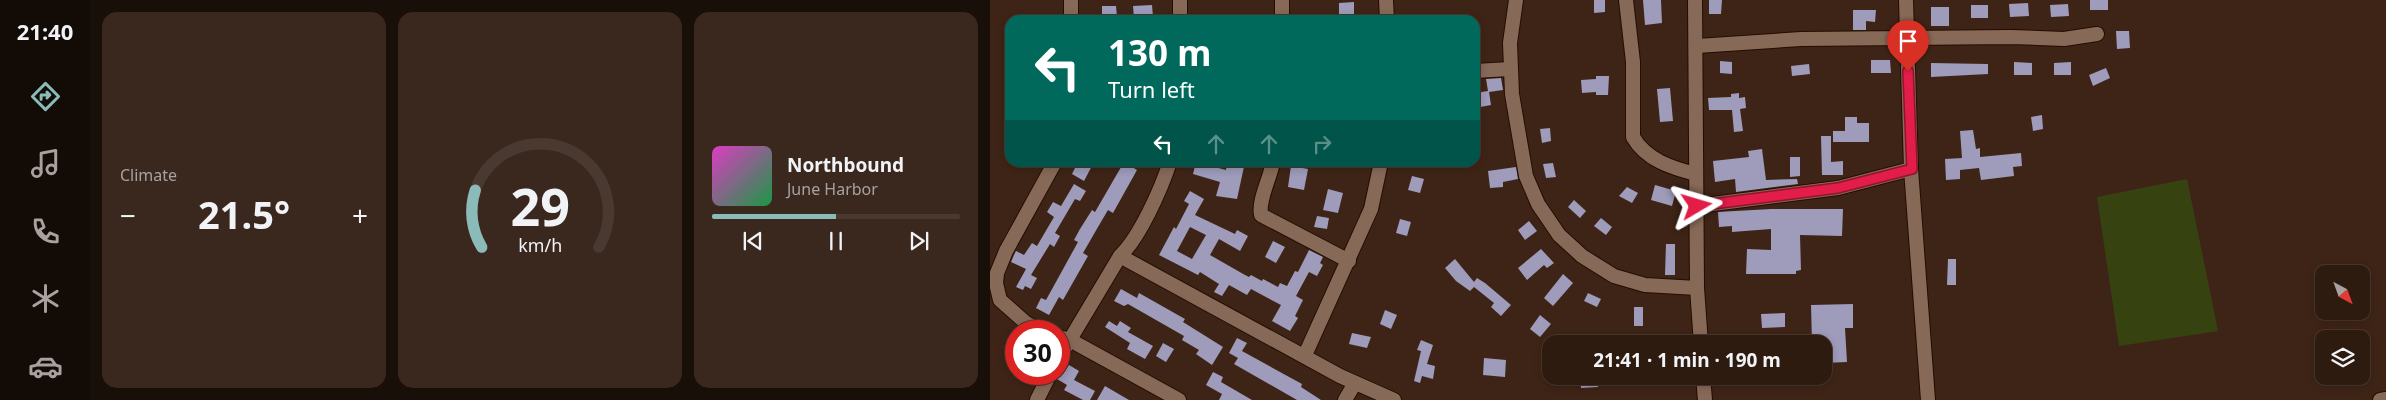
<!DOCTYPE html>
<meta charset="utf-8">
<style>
:root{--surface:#2e1b10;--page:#3a281e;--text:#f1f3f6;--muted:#a7a19f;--line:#493930;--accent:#8bbbb9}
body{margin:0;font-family:"Noto Sans",sans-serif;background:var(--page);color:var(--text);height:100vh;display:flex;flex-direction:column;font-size:19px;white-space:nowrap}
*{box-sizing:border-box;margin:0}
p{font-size:16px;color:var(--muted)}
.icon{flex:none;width:28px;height:28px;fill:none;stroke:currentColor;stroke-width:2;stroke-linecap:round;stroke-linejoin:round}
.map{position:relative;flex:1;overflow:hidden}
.details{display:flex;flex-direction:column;gap:12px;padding:12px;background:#190f09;width:900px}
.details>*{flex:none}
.top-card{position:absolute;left:15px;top:15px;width:475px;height:152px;border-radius:15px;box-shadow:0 2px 8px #0003,0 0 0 1px var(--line);background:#00695c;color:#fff;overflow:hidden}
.needle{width:32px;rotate:139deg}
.controls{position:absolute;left:1325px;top:265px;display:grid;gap:10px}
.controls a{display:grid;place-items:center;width:55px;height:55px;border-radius:10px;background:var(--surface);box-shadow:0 2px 8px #0003,0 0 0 1px var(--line);font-size:25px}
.speed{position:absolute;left:15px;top:320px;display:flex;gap:10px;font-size:25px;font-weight:700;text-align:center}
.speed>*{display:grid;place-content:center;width:65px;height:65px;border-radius:50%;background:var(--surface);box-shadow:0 2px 8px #0003,0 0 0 1px var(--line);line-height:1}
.speed .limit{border:8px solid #d22;background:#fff;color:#111}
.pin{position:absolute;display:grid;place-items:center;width:42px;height:42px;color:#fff;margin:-51px -21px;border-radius:50% 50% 50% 0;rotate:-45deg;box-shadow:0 0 5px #0007}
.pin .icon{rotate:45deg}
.me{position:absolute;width:55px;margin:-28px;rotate:83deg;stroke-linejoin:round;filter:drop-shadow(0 0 4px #0008)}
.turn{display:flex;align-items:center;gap:18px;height:105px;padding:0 20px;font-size:22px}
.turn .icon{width:65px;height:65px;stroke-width:2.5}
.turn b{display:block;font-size:35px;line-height:42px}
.lanes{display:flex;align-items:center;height:48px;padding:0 20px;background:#0003;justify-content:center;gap:25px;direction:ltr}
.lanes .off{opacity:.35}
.big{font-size:38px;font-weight:700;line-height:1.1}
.details .card{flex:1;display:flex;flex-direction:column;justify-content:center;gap:8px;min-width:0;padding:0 18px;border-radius:15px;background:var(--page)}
.details .dial{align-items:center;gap:0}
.dial svg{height:130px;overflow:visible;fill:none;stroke:var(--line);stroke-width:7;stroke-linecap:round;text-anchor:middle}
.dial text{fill:var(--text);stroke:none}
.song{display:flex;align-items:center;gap:15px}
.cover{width:60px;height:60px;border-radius:8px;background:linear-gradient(135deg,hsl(310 70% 55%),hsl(140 70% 35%))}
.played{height:5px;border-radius:2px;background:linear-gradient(90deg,var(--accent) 50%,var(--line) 50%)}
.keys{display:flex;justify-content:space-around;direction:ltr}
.heat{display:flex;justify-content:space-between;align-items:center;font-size:28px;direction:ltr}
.details .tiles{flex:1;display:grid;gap:12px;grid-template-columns:repeat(3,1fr)}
.trip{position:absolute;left:552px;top:335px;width:290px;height:50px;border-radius:15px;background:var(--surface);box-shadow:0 2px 8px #0003,0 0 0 1px var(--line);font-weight:700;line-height:50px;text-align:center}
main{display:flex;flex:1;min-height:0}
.tab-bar{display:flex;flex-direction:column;width:90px;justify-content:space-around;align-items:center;background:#120b06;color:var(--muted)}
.tab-bar .icon{width:35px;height:35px}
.tab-bar .on{color:var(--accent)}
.tab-bar b{font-size:22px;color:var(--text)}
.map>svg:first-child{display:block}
</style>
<main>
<nav class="tab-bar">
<b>21:40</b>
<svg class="icon on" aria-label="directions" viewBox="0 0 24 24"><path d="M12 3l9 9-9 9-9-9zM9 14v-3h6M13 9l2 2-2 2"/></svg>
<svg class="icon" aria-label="music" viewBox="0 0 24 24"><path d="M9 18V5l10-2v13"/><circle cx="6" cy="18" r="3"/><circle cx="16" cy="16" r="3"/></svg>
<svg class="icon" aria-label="phone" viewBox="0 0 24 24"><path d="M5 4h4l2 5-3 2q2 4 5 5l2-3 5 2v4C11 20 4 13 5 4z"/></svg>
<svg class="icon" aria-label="climate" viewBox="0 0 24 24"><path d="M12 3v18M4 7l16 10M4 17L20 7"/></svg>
<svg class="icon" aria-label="car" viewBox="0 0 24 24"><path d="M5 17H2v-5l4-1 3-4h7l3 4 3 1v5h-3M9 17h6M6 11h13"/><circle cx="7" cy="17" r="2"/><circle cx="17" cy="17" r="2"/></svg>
</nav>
<section class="details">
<div class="tiles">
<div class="card"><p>Climate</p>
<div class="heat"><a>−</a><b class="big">21.5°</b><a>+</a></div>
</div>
<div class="card dial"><svg viewBox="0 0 100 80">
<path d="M14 69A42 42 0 1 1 86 69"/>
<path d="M14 69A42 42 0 0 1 10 34" stroke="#8bbbb9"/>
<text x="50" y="56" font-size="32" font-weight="700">29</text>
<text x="50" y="72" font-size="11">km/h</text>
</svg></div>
<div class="card">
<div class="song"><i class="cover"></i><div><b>Northbound</b><p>June Harbor</p></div></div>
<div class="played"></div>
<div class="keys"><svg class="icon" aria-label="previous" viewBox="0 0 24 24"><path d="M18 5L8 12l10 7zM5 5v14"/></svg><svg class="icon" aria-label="pause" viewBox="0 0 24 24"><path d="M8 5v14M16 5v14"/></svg><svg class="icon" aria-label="next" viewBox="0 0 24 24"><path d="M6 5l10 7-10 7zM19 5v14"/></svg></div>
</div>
</div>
</section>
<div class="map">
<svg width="1396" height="400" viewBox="0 0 1396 400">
<rect width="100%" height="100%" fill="#3e2416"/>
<polygon fill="#364310" points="1197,179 1228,331 1129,346 1107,197"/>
<g fill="#9e9bbb" fill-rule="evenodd">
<polygon points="604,0 615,0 615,12 604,13"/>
<polygon points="653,0 671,0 672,23 655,25"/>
<polygon points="719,0 732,0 731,14 719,14"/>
<rect x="1100" y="0" width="18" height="10"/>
<polygon points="364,2 364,15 349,15 349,3"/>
<polygon points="1038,3 1039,16 1020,17 1019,4"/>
<polygon points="1078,4 1079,16 1061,17 1060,5"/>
<polygon points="162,5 163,17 144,18 143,6"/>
<rect x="981" y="5" width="17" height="13"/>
<polygon points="112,6 126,6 127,17 112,17"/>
<rect x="941" y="7" width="18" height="19"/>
<polygon points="863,10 886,10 885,22 876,21 876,30 863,30"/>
<polygon points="1126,31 1139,31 1140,48 1127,49"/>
<polygon points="881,60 900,60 901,73 881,73"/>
<polygon points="730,61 742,62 742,74 730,73"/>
<polygon points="1024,62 1042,63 1042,75 1024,75"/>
<polygon points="1081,62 1081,75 1064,75 1064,63"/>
<polygon points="941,63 998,64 998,74 941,77"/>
<polygon points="819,64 820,74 802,76 801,66"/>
<polygon points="1116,68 1120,78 1103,86 1099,75"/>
<polygon points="606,76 619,76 618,95 606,95 606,92 592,93 591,80 606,79"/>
<polygon points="511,78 513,90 499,92 501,105 485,108 485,93 498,91 496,79"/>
<polygon points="680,88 683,121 670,122 667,89"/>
<polygon points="749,93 749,98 755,97 756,108 750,109 753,131 744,132 742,110 719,110 718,98 741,97 741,100 741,94"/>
<polygon points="1052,115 1053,129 1043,131 1041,117"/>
<polygon points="855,117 867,117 867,123 879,123 879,142 843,142 843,131 855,131"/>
<polygon points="560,128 561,141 552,143 550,129"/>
<polygon points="983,130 986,149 990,148 990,157 1031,153 1032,166 1023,167 1024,176 991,180 989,168 970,170 970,179 956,180 955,159 972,158 970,131"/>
<polygon points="831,136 841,136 841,162 853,161 853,175 832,175"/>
<polygon points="772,149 776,180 807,179 808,184 746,192 745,179 725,182 723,161 759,157 758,151"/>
<polygon points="800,157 810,157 810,176 800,177"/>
<polygon points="88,162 104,162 94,181 82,174"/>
<polygon points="134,162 147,170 123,213 118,210 108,227 93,253 98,256 73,300 69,297 59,315 46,308 51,298 56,300 88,242 84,240 90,229 102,210 105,212"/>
<polygon points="206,162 236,170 237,162 255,162 247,199 226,196 230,182 203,174"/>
<polygon points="563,163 566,177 556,178 553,164"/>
<polygon points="301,166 318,169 314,190 298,187"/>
<polygon points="526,167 528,179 513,182 513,187 500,188 498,171"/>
<polygon points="422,176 434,179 430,193 418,190"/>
<polygon points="84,184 96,191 90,201 85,199 65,233 70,236 64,247 60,244 41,275 47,278 41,289 35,286 33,290 26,287 36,269 21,262 24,255 26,251 34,255 42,243 47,246 64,217 57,212 63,202 71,206"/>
<polygon points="665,185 686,191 682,206 661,200"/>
<polygon points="637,187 648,193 642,203 629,196"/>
<polygon points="338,189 353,193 348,213 333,210"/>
<path d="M200 191 214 199 205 215 245 234 247 230 258 236 250 251 229 239 220 255 255 275 259 277 261 275 272 281 273 279 288 287 290 283 297 286 305 271 308 272 319 250 333 257 330 263 333 265 327 276 319 272 306 296 313 300 305 316 308 318 300 331 282 321 291 305 261 289 257 295 239 285 232 296 224 292 229 284 210 272 208 275 169 255 184 227 186 229 199 204 194 201ZM200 227 216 235 202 259 187 251Z"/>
<polygon points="584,200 596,211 590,218 578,207"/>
<polygon points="781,209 853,209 852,236 810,235 811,270 806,271 806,274 756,274 757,249 781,250 781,229 742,232 742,226 729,227 728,212"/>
<polygon points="327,216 339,218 337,229 324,227"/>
<polygon points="611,218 622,227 616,235 604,226"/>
<polygon points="410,219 421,222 417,236 406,233"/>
<polygon points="539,221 547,231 535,240 528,230"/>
<polygon points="283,241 295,247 286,263 275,257"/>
<polygon points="676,244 685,244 685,275 675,275"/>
<polygon points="551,249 564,263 557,268 554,265 537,280 528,268"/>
<polygon points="465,259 484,282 487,278 495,283 521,305 511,316 501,307 504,303 484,287 480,291 466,281 455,268"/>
<polygon points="958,259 966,259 966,285 957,285"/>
<polygon points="573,274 583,283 563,306 554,298"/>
<polygon points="131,289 147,298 149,293 195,319 193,322 233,347 222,365 206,354 209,350 192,340 194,336 138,304 134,306 124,301"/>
<polygon points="598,293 611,299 607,307 594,301"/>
<polygon points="863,304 863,328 855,328 857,362 834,363 834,344 822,344 821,305"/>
<rect x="644" y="307" width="9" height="19"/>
<polygon points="395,310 407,315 401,329 390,324"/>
<polygon points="795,313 795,327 772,328 771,314"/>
<polygon points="550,315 561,324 550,337 540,329"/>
<polygon points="119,321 127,326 130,321 141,328 138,332 163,346 155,359 137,349 140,343 115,327"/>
<polygon points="362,333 381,337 377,348 359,344"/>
<polygon points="247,338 257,343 252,351 312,384 311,387 331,400 307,400 244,364 248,358 239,353"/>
<polygon points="431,340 443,345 437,364 445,366 443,379 432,376 430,383 424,381 431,351 427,350"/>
<polygon points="173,343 184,349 176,362 166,356"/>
<polygon points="494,358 516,360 515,377 493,375"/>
<polygon points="79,365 89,371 84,380 105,391 100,400 93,400 74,390 77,385 67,379 69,371 73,374"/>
<polygon points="223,372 233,377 231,382 262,400 229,400 232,394 216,385"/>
<polygon points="590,376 608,376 608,387 591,388"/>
<polygon points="115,386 139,400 107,400"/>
</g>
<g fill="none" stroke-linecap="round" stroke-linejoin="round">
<g stroke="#240d01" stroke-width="16">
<g id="minor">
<polyline points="81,0 81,20"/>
<polyline points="190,0 190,20"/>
<polyline points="292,0 292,20"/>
<polyline points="396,0 397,20"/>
<polyline points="526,0 520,43 522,94 536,176 548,204 569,235 592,256 624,276 655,285 707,288"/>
<path d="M636 0 643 62V137C656 160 682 168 706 174"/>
<polyline points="705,0 707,288 711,344"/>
<polyline points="916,0 921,169 938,400"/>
<polyline points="707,46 811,39 1021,37 1074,39 1107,34"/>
<polyline points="485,71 520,69"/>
<path d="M283 162C280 179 268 200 271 215L359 261"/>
<polyline points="707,206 848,188 921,169"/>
<polyline points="130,256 350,376 404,400"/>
<polyline points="51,331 36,323 10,300 6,283 7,273 16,251 65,162"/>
<polyline points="69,337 80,340 189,400"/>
<polyline points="315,355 381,209 391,162"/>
<path d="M69 358 130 256C150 237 171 189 180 162"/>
<polyline points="713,376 715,400"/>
<polyline points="47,400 60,374"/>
<polyline points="355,400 365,383"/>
<polyline points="1390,400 1396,399"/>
</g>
</g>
<use href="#minor" stroke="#876958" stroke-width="14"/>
</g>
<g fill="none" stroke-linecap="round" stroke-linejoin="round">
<g stroke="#92132f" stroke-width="12">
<polyline id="route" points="707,206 848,188 922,169 918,71"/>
</g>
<use href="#route" stroke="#e11d48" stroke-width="9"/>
</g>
</svg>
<div class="controls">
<a><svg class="needle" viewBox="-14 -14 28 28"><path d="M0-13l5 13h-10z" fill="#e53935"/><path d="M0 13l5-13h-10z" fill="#a7a19f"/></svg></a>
<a><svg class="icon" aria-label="layers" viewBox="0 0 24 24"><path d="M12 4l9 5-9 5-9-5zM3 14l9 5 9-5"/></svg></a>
</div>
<div class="speed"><div class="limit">30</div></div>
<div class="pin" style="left:918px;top:71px;background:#d93025"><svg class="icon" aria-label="arrive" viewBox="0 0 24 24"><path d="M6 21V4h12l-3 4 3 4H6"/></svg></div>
<svg class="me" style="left:707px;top:206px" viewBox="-20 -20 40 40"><path d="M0-17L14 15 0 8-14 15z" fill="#e11d48" stroke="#fff" stroke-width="4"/></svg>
<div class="trip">21:41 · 1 min · 190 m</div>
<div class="top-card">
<div class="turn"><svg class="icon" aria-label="left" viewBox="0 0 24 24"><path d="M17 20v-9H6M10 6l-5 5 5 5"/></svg><div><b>130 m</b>Turn left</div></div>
<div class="lanes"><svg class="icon" aria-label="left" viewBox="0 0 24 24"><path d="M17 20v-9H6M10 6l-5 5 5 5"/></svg><svg class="icon off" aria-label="ahead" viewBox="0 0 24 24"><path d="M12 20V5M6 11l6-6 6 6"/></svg><svg class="icon off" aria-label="ahead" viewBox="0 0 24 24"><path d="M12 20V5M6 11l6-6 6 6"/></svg><svg class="icon off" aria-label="right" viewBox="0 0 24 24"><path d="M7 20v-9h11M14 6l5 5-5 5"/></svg></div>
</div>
</div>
</main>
